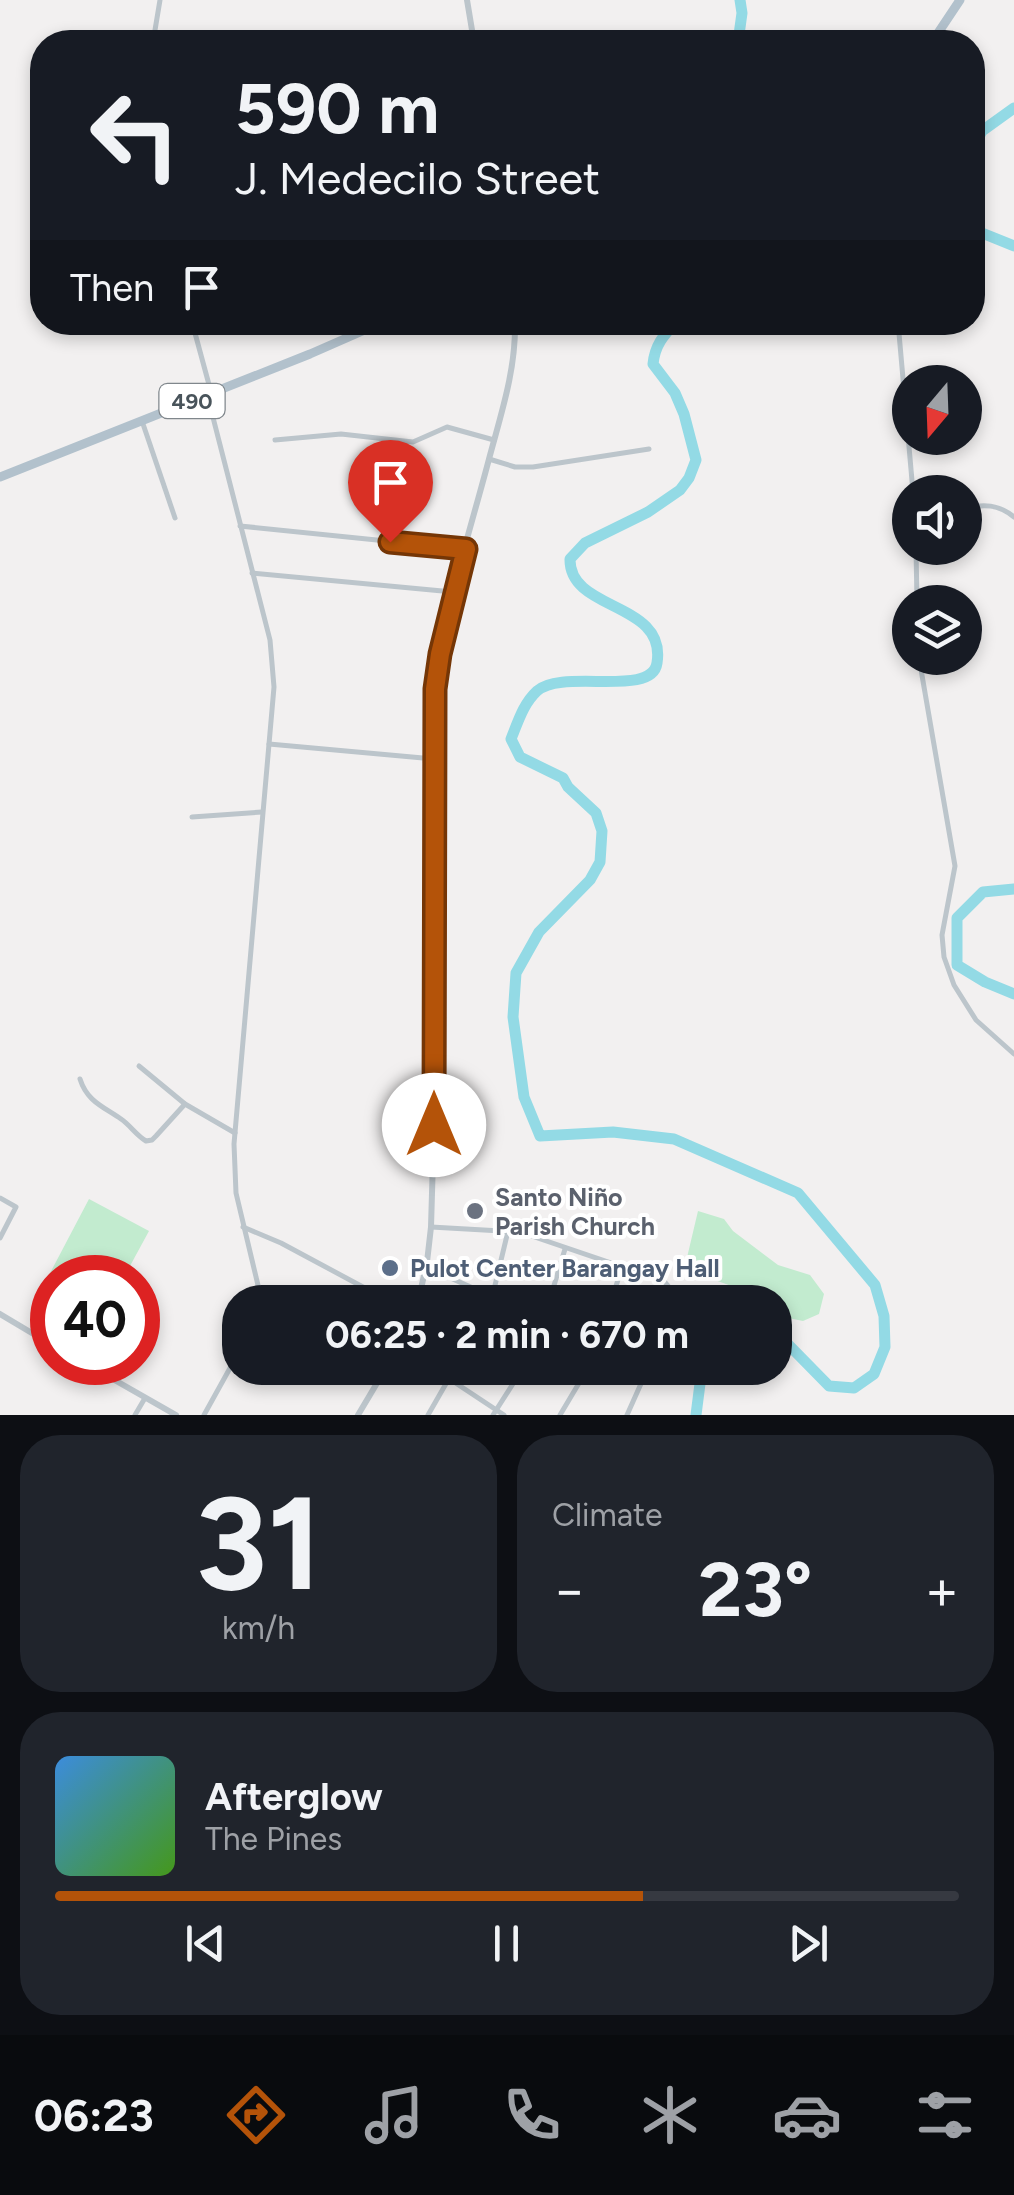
<!DOCTYPE html>
<meta charset="utf-8">
<style>
:root{--surface:#171b24;--page:#20242c;--text:#f1f3f6;--muted:#9ea1a6;--line:#363941;--accent:#b45309}
body{margin:0;font-family:Figtree,sans-serif;background:var(--page);color:var(--text);height:100vh;display:flex;flex-direction:column;font-size:38px;white-space:nowrap}
*{box-sizing:border-box;margin:0}
p{font-size:32px;color:var(--muted)}
.icon{flex:none;width:55px;height:55px;fill:none;stroke:currentColor;stroke-width:2;stroke-linecap:round;stroke-linejoin:round}
.map{position:relative;height:1415px;overflow:hidden}
.side{display:flex;flex-direction:column;gap:20px;padding:20px;background:#0d0f14;flex:1}
.side>*{flex:none}
.guide{position:absolute;left:30px;top:30px;width:955px;height:305px;border-radius:40px;box-shadow:0 5px 15px #0003;background:#171b24;color:var(--text);overflow:hidden}
.needle{width:65px;rotate:199deg}
.controls{position:absolute;left:892px;top:365px;display:grid;gap:20px}
.controls a{display:grid;place-items:center;width:90px;height:90px;border-radius:50%;background:var(--surface);box-shadow:0 5px 15px #0003;font-size:50px}
.speed{position:absolute;left:30px;top:1255px;display:flex;gap:20px;font-size:50px;font-weight:700;text-align:center}
.speed>*{display:grid;place-content:center;width:130px;height:130px;border-radius:50%;background:var(--surface);box-shadow:0 5px 15px #0003;line-height:1}
.speed .limit{border:15px solid #d22;background:#fff;color:#111}
.pin{position:absolute;display:grid;place-items:center;width:85px;height:85px;color:#fff;margin:-102px -42px;border-radius:50% 50% 50% 0;rotate:-45deg;box-shadow:0 0 10px #0007}
.pin .icon{rotate:45deg}
.me{position:absolute;width:110px;margin:-55px;rotate:0deg;stroke-linejoin:round;filter:drop-shadow(0 0 8px #0008)}
.turn{display:flex;align-items:center;gap:35px;height:210px;padding:0 40px;font-size:45px}
.turn .icon{width:130px;height:130px;stroke-width:2.5}
.turn b{display:block;font-size:70px;line-height:85px}
.then{display:flex;align-items:center;height:95px;padding:0 40px;background:#0003;gap:20px;font-size:38px}
.big{font-size:75px;font-weight:700;line-height:1.1}
.side .tile{flex:1;display:flex;flex-direction:column;justify-content:center;gap:15px;min-width:0;padding:0 35px;border-radius:40px;background:var(--page)}
.side .dial{align-items:center;gap:0}
.dial b{font-size:130px;line-height:1}
.song{display:flex;align-items:center;gap:30px}
.cover{width:120px;height:120px;border-radius:15px;background:linear-gradient(135deg,hsl(210 70% 55%),hsl(100 70% 35%))}
.played{height:10px;border-radius:5px;background:linear-gradient(90deg,var(--accent) 65%,var(--line) 65%)}
.keys{display:flex;justify-content:space-around;direction:ltr}
.heat{display:flex;justify-content:space-between;align-items:center;font-size:55px;direction:ltr}
.side .tiles{flex:1;display:grid;gap:20px;grid-template-columns:1fr 1fr}
.tile:last-child{grid-column:span 2}
.trip{position:absolute;left:222px;top:1285px;width:570px;height:100px;border-radius:40px;background:var(--surface);box-shadow:0 5px 15px #0003;font-weight:700;line-height:100px;text-align:center}
.dock{display:flex;height:160px;justify-content:space-around;align-items:center;background:#090b0e;color:var(--muted)}
.dock .icon{width:70px;height:70px}
.dock .current{color:var(--accent)}
.dock b{font-size:45px;color:var(--text)}
.map>svg:first-child{display:block}
</style>
<div class="map">
<svg width="1014" height="1415" viewBox="0 0 1014 1415">
<rect width="100%" height="100%" fill="#f2f0f0"/>
<g fill="#c2ebcf">
<polygon points="89,1199 149,1231 124,1277 52,1278 52,1280 48,1277"/>
<polygon points="698,1211 724,1219 733,1231 778,1265 810,1275 824,1294 819,1314 803,1321 778,1316 775,1313 775,1302 759,1302 737,1288 712,1279 685,1266"/>
</g>
<g fill="none" stroke-linecap="round" stroke-linejoin="round">
<g stroke="#93dae5" stroke-width="11">
<polyline points="738,42 742,13 740,0"/>
<polyline points="972,150 982,131 1014,108"/>
<polyline points="972,229 1014,246"/>
<path d="M676 322C663 336 655 345 653 364L675 393 684 414 696 460 689 478 680 490 648 512 585 543 570 559C569 612 667 601 657 663 652 698 562 668 537 691 523 704 518 722 511 739L520 757 563 778 568 787 596 813 602 831 600 862 590 880 539 932 516 973 513 1017 524 1097 540 1136 613 1132 674 1139 798 1193 875 1285 884 1316 885 1347 874 1374 854 1388 829 1386 775 1331"/>
<polyline points="1014,889 983,892 957,918 957,965 985,982 1014,994"/>
<polyline points="696,1415 702,1368"/>
</g>
<g stroke="#bcc5cb" stroke-width="5">
<polyline points="153,42 160,0"/>
<polyline points="192,322 211,392"/>
<polyline points="898,322 913,492"/>
<polyline points="207,394 270,640 274,687 234,1144 236,1193 262,1302"/>
<polyline points="142,421 175,518"/>
<polyline points="275,440 341,434 413,442 447,427 494,440"/>
<polyline points="489,459 515,467 533,467 649,449"/>
<path d="M965 508C984 504 998 504 1014 517"/>
<polyline points="240,526 465,549"/>
<polyline points="916,548 917,602"/>
<polyline points="252,573 453,592"/>
<polyline points="919,658 955,866 942,935 944,957 954,985 976,1020 1014,1054"/>
<polyline points="269,744 434,759"/>
<polyline points="192,817 262,812"/>
<polyline points="139,1066 185,1104 235,1133"/>
<path d="M80 1079C87 1101 102 1106 121 1119 130 1125 136 1135 146 1141L152 1140 156 1136 185 1104"/>
<polyline points="0,1198 16,1207 0,1238"/>
<polyline points="243,1227 281,1243 391,1302"/>
<polyline points="431,1227 520,1232 664,1281 669,1287 666,1302"/>
<polyline points="426,1267 493,1297"/>
<polyline points="491,1302 508,1231"/>
<polyline points="549,1302 565,1249"/>
<polyline points="611,1302 622,1267"/>
<polyline points="433,1368 504,1415"/>
<polyline points="135,1415 145,1398"/>
<polyline points="204,1415 240,1350"/>
<polyline points="428,1415 455,1368"/>
<polyline points="493,1415 523,1368"/>
<polyline points="560,1415 588,1368"/>
<polyline points="627,1415 648,1368"/>
</g>
<g stroke="#bcc5cb" stroke-width="6">
<polyline points="467,0 474,42"/>
<path d="M418 1302 427 1262 431 1227 434 1125V716C437 629 467 543 489 459 501 414 516 370 515 322"/>
<polyline points="0,1314 52,1345"/>
<polyline points="83,1362 176,1415"/>
<polyline points="358,1415 386,1368"/>
</g>
<g stroke="#b2c1cc" stroke-width="9">
<polyline points="932,42 960,0"/>
<polyline points="0,477 310,354 383,322"/>
</g>
</g>
<g fill="none" stroke-linecap="round" stroke-linejoin="round">
<g stroke="#753606" stroke-width="25">
<polyline id="route" points="390,542 466,549 440,654 435,689 434,1125"/>
</g>
<use href="#route" stroke="#b45309" stroke-width="18"/>
</g>
<circle fill="#6b7280" stroke="#fff" stroke-width="4" cx="475" cy="1211" r="10"/>
<circle fill="#5c6f8a" stroke="#fff" stroke-width="4" cx="390" cy="1268" r="10"/>
<g text-anchor="middle" dominant-baseline="central" stroke-width="8" stroke-linejoin="round" paint-order="stroke">
<rect fill="#fff" stroke="#80878c" stroke-width="2.5" x="159.5" y="384" width="65" height="34" rx="8"/>
<g font-size="22" font-weight="bold" fill="#49545b">
<text x="192" y="401">490</text>
</g>
<g font-size="25" font-weight="bold" fill="#5b616d" stroke="#fff" text-anchor="start">
<text x="495" y="1197">Santo Niño<tspan x="495" dy="29">Parish Church</tspan></text>
</g>
<g font-size="25" font-weight="bold" fill="#4e5e75" stroke="#fff" text-anchor="start">
<text x="410" y="1268">Pulot Center Barangay Hall</text>
</g>
</g>
</svg>
<div class="controls">
<a><svg class="needle" viewBox="-14 -14 28 28"><path d="M0-13l5 13h-10z" fill="#e53935"/><path d="M0 13l5-13h-10z" fill="#9ea1a6"/></svg></a>
<a><svg class="icon" aria-label="sound" viewBox="0 0 24 24"><path d="M4 9h4l5-4v14l-5-4H4zM17 9q2 3 0 6"/></svg></a>
<a><svg class="icon" aria-label="layers" viewBox="0 0 24 24"><path d="M12 4l9 5-9 5-9-5zM3 14l9 5 9-5"/></svg></a>
</div>
<div class="speed"><div class="limit">40</div></div>
<div class="pin" style="left:390px;top:542px;background:#d93025"><svg class="icon" aria-label="arrive" viewBox="0 0 24 24"><path d="M6 21V4h12l-3 4 3 4H6"/></svg></div>
<svg class="me" style="left:434px;top:1125px" viewBox="-20 -20 40 40"><circle r="19" fill="#fff"/><path d="M0-13L10 11 0 6-10 11z" fill="#b45309"/></svg>
<div class="trip">06:25 · 2 min · 670 m</div>
<div class="guide">
<div class="turn"><svg class="icon" aria-label="left" viewBox="0 0 24 24"><path d="M17 20v-9H6M10 6l-5 5 5 5"/></svg><div><b>590 m</b>J. Medecilo Street</div></div>
<div class="then">Then<svg class="icon" aria-label="arrive" viewBox="0 0 24 24"><path d="M6 21V4h12l-3 4 3 4H6"/></svg></div>
</div>
</div>
<section class="side">
<div class="tiles">
<div class="tile dial"><b>31</b><p>km/h</p></div>
<div class="tile"><p>Climate</p>
<div class="heat"><a>−</a><b class="big">23°</b><a>+</a></div>
</div>
<div class="tile">
<div class="song"><i class="cover"></i><div><b>Afterglow</b><p>The Pines</p></div></div>
<div class="played"></div>
<div class="keys"><svg class="icon" aria-label="previous" viewBox="0 0 24 24"><path d="M18 5L8 12l10 7zM5 5v14"/></svg><svg class="icon" aria-label="pause" viewBox="0 0 24 24"><path d="M8 5v14M16 5v14"/></svg><svg class="icon" aria-label="next" viewBox="0 0 24 24"><path d="M6 5l10 7-10 7zM19 5v14"/></svg></div>
</div>
</div>
</section>
<nav class="dock">
<b>06:23</b>
<svg class="icon current" aria-label="directions" viewBox="0 0 24 24"><path d="M12 3l9 9-9 9-9-9zM9 14v-3h6M13 9l2 2-2 2"/></svg>
<svg class="icon" aria-label="music" viewBox="0 0 24 24"><path d="M9 18V5l10-2v13"/><circle cx="6" cy="18" r="3"/><circle cx="16" cy="16" r="3"/></svg>
<svg class="icon" aria-label="phone" viewBox="0 0 24 24"><path d="M5 4h4l2 5-3 2q2 4 5 5l2-3 5 2v4C11 20 4 13 5 4z"/></svg>
<svg class="icon" aria-label="climate" viewBox="0 0 24 24"><path d="M12 3v18M4 7l16 10M4 17L20 7"/></svg>
<svg class="icon" aria-label="car" viewBox="0 0 24 24"><path d="M5 17H2v-5l4-1 3-4h7l3 4 3 1v5h-3M9 17h6M6 11h13"/><circle cx="7" cy="17" r="2"/><circle cx="17" cy="17" r="2"/></svg>
<svg class="icon" aria-label="filters" viewBox="0 0 24 24"><path d="M4 7h16M4 17h16"/><circle cx="9" cy="7" r="2"/><circle cx="15" cy="17" r="2"/></svg>
</nav>
